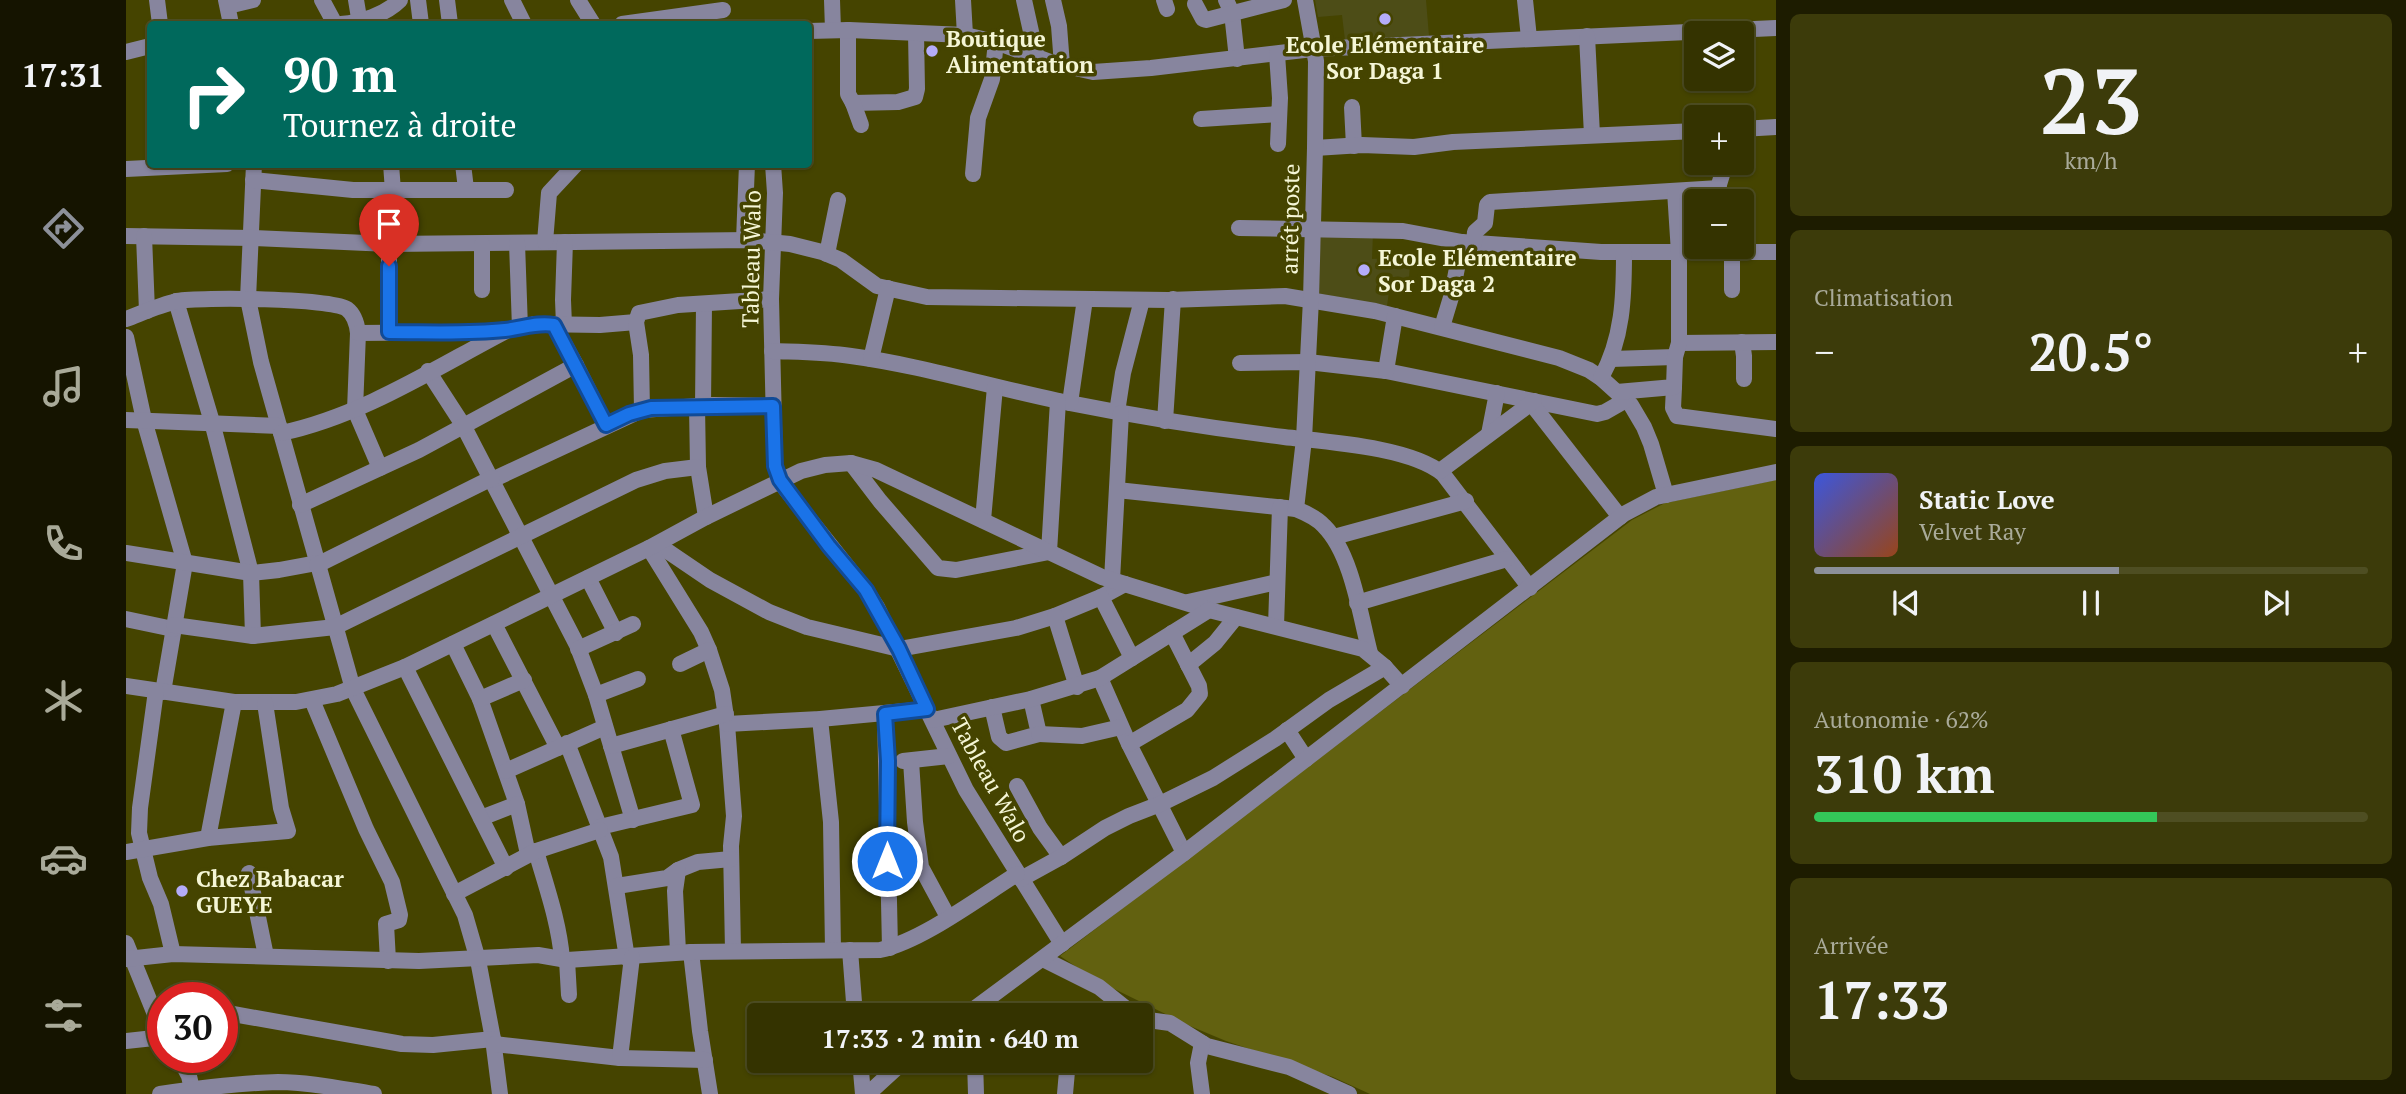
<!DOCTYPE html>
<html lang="fr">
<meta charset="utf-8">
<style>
:root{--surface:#343300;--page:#3c3b0a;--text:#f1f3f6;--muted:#a9aa99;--line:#4e4e22;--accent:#8c9099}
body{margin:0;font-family:"PT Serif",serif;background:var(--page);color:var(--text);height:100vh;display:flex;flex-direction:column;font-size:26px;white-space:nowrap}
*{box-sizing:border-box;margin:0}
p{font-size:23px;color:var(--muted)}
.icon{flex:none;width:38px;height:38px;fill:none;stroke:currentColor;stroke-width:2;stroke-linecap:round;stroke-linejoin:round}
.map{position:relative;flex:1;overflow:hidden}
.drawer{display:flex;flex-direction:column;gap:14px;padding:14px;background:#1d1c00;width:630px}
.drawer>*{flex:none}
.guide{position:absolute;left:21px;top:21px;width:665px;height:147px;border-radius:7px;box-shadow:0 2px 5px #0004,0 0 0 2px var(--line);background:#00695c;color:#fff;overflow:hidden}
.controls{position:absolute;left:1558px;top:21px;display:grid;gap:14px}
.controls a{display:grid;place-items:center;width:70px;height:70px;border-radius:7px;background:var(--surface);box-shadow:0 2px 5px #0004,0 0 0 2px var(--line);font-size:35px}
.speed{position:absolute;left:21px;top:982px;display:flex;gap:14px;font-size:35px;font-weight:700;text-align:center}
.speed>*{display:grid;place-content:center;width:91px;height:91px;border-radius:50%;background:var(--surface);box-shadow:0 2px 5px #0004,0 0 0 2px var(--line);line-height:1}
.speed .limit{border:10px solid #d22;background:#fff;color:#111}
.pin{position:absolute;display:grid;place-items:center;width:60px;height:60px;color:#fff;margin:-72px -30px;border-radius:50% 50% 50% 0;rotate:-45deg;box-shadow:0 0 7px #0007}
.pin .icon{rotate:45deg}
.me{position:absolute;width:77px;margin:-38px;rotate:0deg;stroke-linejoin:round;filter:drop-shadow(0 0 5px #0008)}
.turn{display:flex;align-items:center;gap:24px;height:147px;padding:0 21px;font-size:32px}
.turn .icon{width:91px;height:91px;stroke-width:2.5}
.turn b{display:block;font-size:49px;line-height:60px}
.big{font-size:52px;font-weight:700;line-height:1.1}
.drawer .widget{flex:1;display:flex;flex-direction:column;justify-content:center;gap:10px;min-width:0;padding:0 24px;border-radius:10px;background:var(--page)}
.drawer .dial{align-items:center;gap:0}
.dial b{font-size:91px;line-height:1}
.song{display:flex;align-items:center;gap:21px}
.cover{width:84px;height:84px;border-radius:10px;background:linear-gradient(135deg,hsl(230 70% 55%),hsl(20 70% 35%))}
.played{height:7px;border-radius:4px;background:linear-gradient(90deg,var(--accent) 55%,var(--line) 55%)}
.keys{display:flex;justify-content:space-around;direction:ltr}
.heat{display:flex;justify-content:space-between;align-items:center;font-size:38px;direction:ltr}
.charge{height:10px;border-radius:5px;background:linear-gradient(90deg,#34c759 62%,var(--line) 0)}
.trip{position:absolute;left:621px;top:1003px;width:406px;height:70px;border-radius:7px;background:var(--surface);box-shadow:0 2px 5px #0004,0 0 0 2px var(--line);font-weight:700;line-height:70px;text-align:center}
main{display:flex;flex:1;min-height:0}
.tabs{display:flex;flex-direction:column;width:126px;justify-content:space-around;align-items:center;background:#151400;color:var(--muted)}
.tabs .icon{width:49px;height:49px}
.tabs .selected{color:var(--accent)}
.tabs b{font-size:32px;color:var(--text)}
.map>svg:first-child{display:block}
</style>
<main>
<nav class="tabs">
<b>17:31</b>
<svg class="icon selected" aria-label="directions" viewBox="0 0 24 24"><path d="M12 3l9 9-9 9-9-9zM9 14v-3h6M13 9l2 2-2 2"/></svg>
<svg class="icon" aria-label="music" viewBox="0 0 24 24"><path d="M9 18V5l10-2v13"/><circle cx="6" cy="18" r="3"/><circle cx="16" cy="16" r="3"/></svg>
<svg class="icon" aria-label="phone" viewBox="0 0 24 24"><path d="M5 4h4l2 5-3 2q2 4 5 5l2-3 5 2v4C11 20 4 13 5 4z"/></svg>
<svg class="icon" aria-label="climate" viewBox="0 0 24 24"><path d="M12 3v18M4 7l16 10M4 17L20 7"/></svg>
<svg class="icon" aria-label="car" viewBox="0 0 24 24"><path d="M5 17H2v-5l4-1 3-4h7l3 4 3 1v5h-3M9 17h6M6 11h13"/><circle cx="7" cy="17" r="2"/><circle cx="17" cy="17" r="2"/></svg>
<svg class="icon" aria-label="filters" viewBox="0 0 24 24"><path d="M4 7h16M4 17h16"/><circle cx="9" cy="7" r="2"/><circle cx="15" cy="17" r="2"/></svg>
</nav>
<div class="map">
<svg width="1650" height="1094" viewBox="0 0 1650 1094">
<rect width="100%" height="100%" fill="#454400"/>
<g fill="#4d4d17">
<polygon points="1189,0 1300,0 1303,36 1219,40 1216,15 1192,17"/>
<polygon points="1195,232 1247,233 1246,259 1280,257 1280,264 1284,264 1283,278 1265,277 1261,306 1191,293"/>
</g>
<polygon fill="#626110" points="1650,480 1650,1094 1244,1094 1207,1077 1100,1041 1064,1026 970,980 934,956 1506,520 1539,503"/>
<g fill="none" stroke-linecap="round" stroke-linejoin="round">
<g stroke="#87859e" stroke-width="16">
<polyline points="31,0 34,24"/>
<polyline points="100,0 105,24"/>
<polyline points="196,0 209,24"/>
<polyline points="230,0 234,24"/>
<polyline points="292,0 295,24"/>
<polyline points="321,0 324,24"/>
<polyline points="386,0 398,24"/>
<polyline points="452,0 467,24"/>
<polyline points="706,0 707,30"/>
<polyline points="837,0 839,35"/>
<polyline points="898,0 910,54"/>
<polyline points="927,0 933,26 936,65"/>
<polyline points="1038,0 1041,9"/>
<polyline points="1100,0 1106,13 1111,59"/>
<polyline points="1399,0 1403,38"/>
<polyline points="1069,4 1077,19 1080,20 1158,0"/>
<polyline points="102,6 127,0"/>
<path d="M215 24C235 22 259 15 274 0"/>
<polyline points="496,24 597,10"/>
<polyline points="722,30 722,94 727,103 772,102 789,97 791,89 790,33"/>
<polyline points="682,31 723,30 839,35 870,42 927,63 967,72 1025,68 1187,49 1650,28"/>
<polyline points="1461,36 1466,135"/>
<polyline points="0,52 24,46"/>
<polyline points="1151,54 1154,98 1152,144"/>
<polyline points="727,103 735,125"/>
<polyline points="1226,107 1228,146"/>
<polyline points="1075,119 1153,114"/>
<polyline points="1615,129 1650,127"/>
<polyline points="1189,148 1236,145 1288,147 1327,142 1570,131"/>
<polyline points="128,164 122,299 135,362 227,689 339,915 352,960 367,1039 374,1094"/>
<polyline points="265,164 267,191"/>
<polyline points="337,164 340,189"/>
<polyline points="647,164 649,193 645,299 649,466 658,487 740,590 751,607 840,790 936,944"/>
<polyline points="0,169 101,164"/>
<polyline points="847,174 852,118 866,79 870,42"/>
<polyline points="127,180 227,190 380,190"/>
<polyline points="1588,201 1599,165"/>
<polyline points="1551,219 1570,218"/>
<polyline points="1113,228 1277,231 1336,242 1475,252 1650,252"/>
<polyline points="0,236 126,238 263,244 623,240 664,244 696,252 715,260 751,286 801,297 1042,300 1159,296 1249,311 1433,358 1463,370 1475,378 1505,405 1518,427 1525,444 1540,495"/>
<polyline points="18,236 21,311"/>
<polyline points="618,240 621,164"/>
<polyline points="419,242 423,193 450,164"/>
<polyline points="1348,243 1349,232 1359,223 1361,205 1364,202 1593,188"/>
<polyline points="356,244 356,290"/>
<polyline points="1606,252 1606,290"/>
<polyline points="701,254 712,200"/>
<polyline points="50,301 86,422 125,573 127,636"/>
<path d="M0 319C16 313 34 305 51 301 74 297 206 298 221 309 229 315 231 324 232 333L229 410 254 468"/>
<polyline points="438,325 437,300 439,242"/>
<polyline points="1316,327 1326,294 1336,242"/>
<polyline points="394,328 409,324 474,325 510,322"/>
<polyline points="263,332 263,244"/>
<polyline points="232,333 354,332 394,328 391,243"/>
<polyline points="0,337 18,420 59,563 37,692"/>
<polyline points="1616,342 1618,356 1618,379"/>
<polyline points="1553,343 1650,342"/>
<path d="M646 351C672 352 699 352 725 356 793 365 865 387 933 401 1008 416 1083 428 1158 437 1201 442 1285 447 1317 474L1404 588"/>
<polyline points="745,359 762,288"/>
<polyline points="1485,359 1549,357"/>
<polyline points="1114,363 1182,362 1260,371 1471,414 1479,412 1500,400"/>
<polyline points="450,365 480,425"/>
<polyline points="302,371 337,425 451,645 470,695 507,820"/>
<polyline points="1260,371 1269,316"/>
<path d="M1475 378C1497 338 1498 297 1498 253"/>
<polyline points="1548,387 1547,408 1551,416 1650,429"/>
<polyline points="1491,392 1548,387 1549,357 1553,343 1553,253 1549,191"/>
<polyline points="944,403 959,299"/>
<polyline points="1405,403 1494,517"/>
<polyline points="571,406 572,467 580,517"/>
<polyline points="577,406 578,304"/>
<polyline points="516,410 586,405 647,406"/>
<polyline points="991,412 997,373 1016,300"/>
<polyline points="0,420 153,426"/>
<polyline points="1039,421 1047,299"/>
<path d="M155 433C236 416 309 368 382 330"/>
<polyline points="1363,434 1371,393"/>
<polyline points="725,463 754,501 812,568 830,570 923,552 932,401"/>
<polyline points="1314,471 1408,401"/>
<polyline points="366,480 516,410 515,355 510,322 513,313 552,305 645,299"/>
<path d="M991 490 1170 509C1180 513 1191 518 1198 526 1226 554 1234 615 1244 653"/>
<polyline points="174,505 293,450 450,365 428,325"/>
<polyline points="1170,509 1178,439 1185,299 1189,148 1190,61 1179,0"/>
<polyline points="857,520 869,387"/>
<polyline points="1208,537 1340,501"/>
<polyline points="531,544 584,580 643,612 681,627 773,649 890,628 929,616 975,597 999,584"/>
<polyline points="523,548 575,632 583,650 596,690 601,724 608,816 605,846 607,951"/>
<polyline points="0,553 125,573 153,570 191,563"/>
<polyline points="191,565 366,478"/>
<polyline points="462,578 490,633"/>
<polyline points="986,580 995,413"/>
<polyline points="975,597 1006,658"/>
<polyline points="1062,602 1151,582"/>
<polyline points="1231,603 1381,559"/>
<polyline points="929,616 951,687"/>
<polyline points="0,619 47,629"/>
<polyline points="368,624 432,748"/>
<polyline points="48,625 127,636 209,627 510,480 539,471 572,467"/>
<polyline points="1150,626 1154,507"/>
<polyline points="327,644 354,699 391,804 355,818"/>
<polyline points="452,649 507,624"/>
<polyline points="554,664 583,650"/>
<polyline points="1062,665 1089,643 1110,617"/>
<polyline points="279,667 380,868"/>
<polyline points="974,678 1003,744 1058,853"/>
<polyline points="0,686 108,702 170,702 211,694 279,667 523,548 580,517 675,471 699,465 725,463 750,470 976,577 1083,610 1237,649 1259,667 1276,686"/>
<polyline points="30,691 14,808 13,833 24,878 35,904 47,954"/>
<polyline points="470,695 512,679"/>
<polyline points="354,699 398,680"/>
<polyline points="186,700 240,829 266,882 274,915 273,920 260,924 262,961"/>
<polyline points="866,707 873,737 880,743 913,734 905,699"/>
<polyline points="759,714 764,948"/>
<polyline points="694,719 705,822 707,950"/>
<polyline points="807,720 905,699 974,678 1083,610"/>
<polyline points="601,724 694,719 801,709"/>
<polyline points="1161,730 1180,759"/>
<polyline points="913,734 956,736 995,727"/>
<polyline points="441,743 485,857 501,958"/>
<polyline points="1003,744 1061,710 1074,694 1073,686 1046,633"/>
<polyline points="485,746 600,714"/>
<polyline points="777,761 823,756"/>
<polyline points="785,761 789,822 795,867 822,917"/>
<polyline points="380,771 479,727"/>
<polyline points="891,786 914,828 935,857"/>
<polyline points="391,804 402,854"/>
<polyline points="474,827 566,805 545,729"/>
<polyline points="82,838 108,702"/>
<path d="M410 851C420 886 433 922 436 959"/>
<polyline points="0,852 82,838 162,831 155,808 139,703"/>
<polyline points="552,870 572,862 605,859"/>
<polyline points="123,873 140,956"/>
<polyline points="895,879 935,857 979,828 1003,816 1034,804 1087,778 1149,739 1203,700 1259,667"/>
<polyline points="491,886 541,878 552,870 549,891 552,952"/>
<polyline points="328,894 410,851 474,830"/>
<polyline points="0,943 37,1034"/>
<polyline points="724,950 729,1015"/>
<polyline points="565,952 574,1031 584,1094"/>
<path d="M0 959 47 954 293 961 412 955 441 960 565 952 754 950C796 941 854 897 891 874"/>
<polyline points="917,959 973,987 1008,1015"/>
<polyline points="441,960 443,995"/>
<polyline points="96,1012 276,1044 307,1045 367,1039"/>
<polyline points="840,1015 1058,853 1498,514 1530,497 1650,472"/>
<polyline points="1015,1019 1044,1023 1081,1046 1163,1067 1223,1094"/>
<polyline points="0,1041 37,1037"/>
<polyline points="1076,1043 1072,1063 1076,1094"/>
<polyline points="368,1044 494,1058 579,1060"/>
<polyline points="53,1057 63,1076 67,1094"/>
<polyline points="494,1058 506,957"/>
<polyline points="734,1060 737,1094"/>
<polyline points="849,1060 850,1094"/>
<path d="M34 1094C73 1088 112 1083 152 1082 184 1082 216 1089 248 1094"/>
<polyline points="742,1094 779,1060"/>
<polyline points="939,1094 942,1060"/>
</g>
</g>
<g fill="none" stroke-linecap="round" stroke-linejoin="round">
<g stroke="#114b97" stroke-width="18">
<path id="route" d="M263 266V332C302 332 341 334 379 330 397 328 411 322 428 325L480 425 503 414 525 408 647 406 649 466 654 480 703 546 740 590 773 649 801 709 759 714 762 761 761 861"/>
</g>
<use href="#route" stroke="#1a73e8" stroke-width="12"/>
</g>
<g fill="#b4acf9" stroke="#454400" stroke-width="2.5">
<circle cx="1259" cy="19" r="7"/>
<circle cx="806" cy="51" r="7"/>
<circle cx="1238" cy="270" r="7"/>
<circle cx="56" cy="891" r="7"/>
</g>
<g text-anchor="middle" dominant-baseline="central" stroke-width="7" stroke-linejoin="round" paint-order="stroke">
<g font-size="23" font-weight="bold" fill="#f5f6d6" stroke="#454400" text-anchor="start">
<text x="820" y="38">Boutique<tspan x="820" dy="26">Alimentation</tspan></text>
<text x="1259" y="44" text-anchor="middle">Ecole Elémentaire<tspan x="1259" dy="26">Sor Daga 1</tspan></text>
<text x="1252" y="257">Ecole Elémentaire<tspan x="1252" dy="26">Sor Daga 2</tspan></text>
<text x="70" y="878">Chez Babacar<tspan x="70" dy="26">GUEYE</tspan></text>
</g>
<g font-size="23" fill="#f5f6d6" stroke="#454400">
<text transform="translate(1164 219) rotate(-89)">arrét poste</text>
<text transform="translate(625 259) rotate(-89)">Tableau Walo</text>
<text transform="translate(865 780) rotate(61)">Tableau Walo</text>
</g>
</g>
</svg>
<div class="controls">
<a><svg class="icon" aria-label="layers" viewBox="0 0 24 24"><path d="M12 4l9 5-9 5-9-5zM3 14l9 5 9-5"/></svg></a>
<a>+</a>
<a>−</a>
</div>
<div class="speed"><div class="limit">30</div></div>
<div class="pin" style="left:263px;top:266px;background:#d93025"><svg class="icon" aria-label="arrive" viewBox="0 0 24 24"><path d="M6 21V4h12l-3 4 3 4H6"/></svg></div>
<svg class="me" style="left:761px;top:861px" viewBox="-20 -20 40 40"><circle r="17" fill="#1a73e8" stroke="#fff" stroke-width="3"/><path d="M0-11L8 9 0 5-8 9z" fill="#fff"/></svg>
<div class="trip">17:33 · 2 min · 640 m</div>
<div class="guide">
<div class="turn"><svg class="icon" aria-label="right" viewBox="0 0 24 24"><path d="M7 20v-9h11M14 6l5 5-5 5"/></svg><div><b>90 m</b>Tournez à droite</div></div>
</div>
</div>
<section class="drawer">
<div class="widget dial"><b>23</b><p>km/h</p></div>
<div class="widget"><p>Climatisation</p>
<div class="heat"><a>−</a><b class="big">20.5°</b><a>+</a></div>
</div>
<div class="widget">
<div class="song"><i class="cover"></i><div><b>Static Love</b><p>Velvet Ray</p></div></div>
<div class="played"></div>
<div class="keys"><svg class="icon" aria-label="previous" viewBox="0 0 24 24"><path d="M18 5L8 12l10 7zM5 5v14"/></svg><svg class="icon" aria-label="pause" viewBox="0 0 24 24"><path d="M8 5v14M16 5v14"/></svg><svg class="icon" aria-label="next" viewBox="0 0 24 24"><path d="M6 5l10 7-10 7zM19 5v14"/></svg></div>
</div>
<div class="widget"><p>Autonomie · 62%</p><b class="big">310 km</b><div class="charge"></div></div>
<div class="widget"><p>Arrivée</p><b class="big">17:33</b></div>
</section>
</main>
